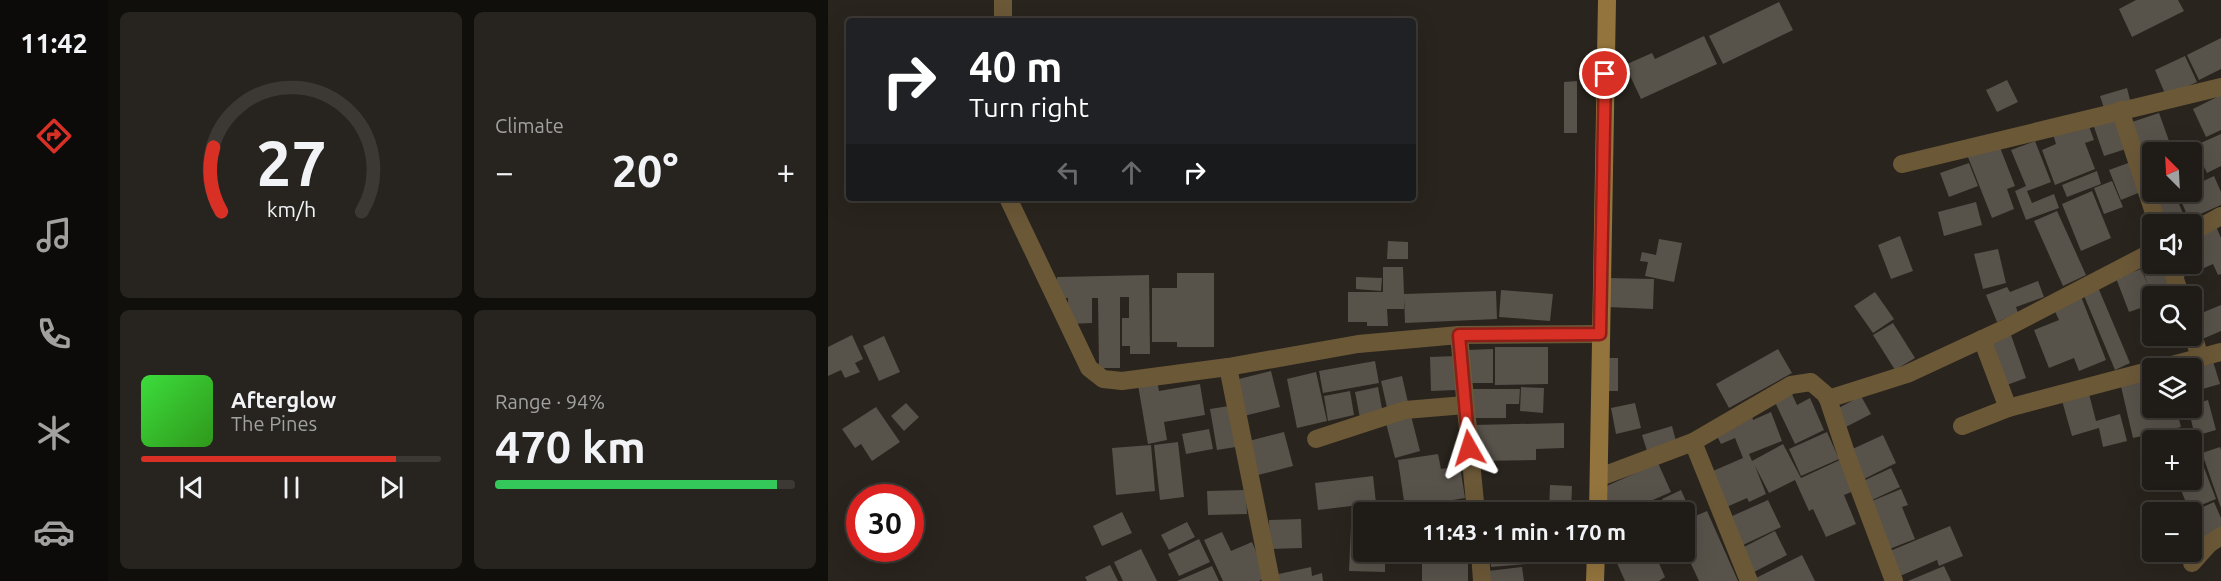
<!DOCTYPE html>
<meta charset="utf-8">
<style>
:root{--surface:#1f1b16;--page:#27241f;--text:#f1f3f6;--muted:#a1a1a1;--line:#3c3935;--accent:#d93025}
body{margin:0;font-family:Ubuntu,sans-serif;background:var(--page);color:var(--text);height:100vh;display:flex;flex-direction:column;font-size:22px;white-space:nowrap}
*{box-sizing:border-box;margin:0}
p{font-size:20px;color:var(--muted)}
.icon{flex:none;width:33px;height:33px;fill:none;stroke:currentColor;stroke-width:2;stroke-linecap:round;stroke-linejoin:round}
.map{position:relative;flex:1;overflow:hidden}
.sheet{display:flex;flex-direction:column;gap:12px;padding:12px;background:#110f0c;width:720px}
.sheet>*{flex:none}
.top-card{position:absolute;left:18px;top:18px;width:570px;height:183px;border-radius:6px;box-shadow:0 6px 24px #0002,0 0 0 2px var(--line);background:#202124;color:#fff;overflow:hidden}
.needle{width:39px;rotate:336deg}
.buttons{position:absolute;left:1314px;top:142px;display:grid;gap:12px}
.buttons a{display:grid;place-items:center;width:60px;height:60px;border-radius:6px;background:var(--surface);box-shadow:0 6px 24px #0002,0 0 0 2px var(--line);font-size:30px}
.speed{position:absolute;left:18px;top:484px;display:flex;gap:12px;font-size:30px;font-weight:700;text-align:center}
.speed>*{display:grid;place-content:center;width:78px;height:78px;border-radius:50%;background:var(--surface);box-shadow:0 6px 24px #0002,0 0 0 2px var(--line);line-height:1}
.speed .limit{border:9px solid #d22;background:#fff;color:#111}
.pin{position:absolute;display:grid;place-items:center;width:51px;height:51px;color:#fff;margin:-26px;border:3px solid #fff;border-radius:50%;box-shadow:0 2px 6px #0007}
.me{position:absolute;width:66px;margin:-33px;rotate:354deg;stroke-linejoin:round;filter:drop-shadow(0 0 4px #0008)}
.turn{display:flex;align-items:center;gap:21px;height:126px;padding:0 24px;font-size:27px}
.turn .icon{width:78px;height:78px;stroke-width:2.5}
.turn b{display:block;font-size:42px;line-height:51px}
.lanes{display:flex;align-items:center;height:57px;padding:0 24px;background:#0003;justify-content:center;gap:30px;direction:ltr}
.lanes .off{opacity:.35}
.big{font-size:45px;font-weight:700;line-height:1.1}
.sheet .tile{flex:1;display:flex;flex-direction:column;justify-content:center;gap:9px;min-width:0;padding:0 21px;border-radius:9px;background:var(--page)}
.sheet .dial{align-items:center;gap:0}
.dial svg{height:156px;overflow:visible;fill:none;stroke:var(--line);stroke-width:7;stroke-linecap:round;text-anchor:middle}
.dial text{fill:var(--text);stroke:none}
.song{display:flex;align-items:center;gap:18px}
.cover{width:72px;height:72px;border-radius:9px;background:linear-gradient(135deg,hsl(120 70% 55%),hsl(110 70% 35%))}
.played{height:6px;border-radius:3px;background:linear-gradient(90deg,var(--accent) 85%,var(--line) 85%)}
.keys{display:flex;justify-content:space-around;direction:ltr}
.heat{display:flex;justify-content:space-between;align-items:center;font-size:33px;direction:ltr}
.charge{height:9px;border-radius:4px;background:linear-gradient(90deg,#34c759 94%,var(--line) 0)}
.sheet .tiles{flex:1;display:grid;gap:12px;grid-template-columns:repeat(2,1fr)}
.trip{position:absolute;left:525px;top:502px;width:342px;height:60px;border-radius:6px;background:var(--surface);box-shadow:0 6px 24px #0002,0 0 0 2px var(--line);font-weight:700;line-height:60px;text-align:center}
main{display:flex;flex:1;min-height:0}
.dock{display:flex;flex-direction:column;width:108px;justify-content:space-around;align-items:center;background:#0c0b09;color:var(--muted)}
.dock .icon{width:42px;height:42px}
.dock .current{color:var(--accent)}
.dock b{font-size:27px;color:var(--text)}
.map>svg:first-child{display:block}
</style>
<main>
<nav class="dock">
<b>11:42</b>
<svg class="icon current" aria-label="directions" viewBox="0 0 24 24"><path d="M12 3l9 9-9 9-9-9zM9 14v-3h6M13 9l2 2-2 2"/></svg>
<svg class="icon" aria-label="music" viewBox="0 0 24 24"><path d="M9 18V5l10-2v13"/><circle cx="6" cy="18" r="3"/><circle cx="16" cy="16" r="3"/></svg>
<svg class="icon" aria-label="phone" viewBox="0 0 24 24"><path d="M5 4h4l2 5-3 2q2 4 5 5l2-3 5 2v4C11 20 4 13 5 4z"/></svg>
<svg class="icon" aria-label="climate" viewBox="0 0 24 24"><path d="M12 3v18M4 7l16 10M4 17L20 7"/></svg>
<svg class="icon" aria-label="car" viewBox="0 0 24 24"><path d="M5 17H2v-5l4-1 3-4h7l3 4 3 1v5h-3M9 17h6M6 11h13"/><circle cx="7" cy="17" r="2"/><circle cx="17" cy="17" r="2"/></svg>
</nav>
<section class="sheet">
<div class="tiles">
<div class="tile dial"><svg viewBox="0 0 100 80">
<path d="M14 69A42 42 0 1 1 86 69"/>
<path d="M14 69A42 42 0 0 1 10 36" stroke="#d93025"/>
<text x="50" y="56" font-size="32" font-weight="700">27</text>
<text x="50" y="72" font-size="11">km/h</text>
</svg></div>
<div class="tile"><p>Climate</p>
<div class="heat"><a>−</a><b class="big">20°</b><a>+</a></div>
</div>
<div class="tile">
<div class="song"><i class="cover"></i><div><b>Afterglow</b><p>The Pines</p></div></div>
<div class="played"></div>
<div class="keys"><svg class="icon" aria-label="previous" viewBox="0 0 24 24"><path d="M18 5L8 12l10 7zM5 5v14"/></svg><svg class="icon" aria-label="pause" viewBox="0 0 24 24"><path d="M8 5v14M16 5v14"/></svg><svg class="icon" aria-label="next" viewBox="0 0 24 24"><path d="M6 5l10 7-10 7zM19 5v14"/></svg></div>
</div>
<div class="tile"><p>Range · 94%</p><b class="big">470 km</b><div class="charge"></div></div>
</div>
</section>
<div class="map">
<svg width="1393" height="581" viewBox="0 0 1393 581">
<rect width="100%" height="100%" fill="#29241d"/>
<g fill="#57524a">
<polygon points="1308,0 1350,0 1356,11 1304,37 1291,9"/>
<polygon points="951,2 965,30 895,64 881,36"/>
<polygon points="876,36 889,64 813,99 797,65 824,53 827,59"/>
<polygon points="1393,38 1393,69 1371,80 1359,55"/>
<polygon points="1357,56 1369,82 1338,96 1327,70"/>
<polygon points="1179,80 1190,102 1169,112 1158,90"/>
<polygon points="749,81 749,133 736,133 736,82"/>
<polygon points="1299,88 1302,100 1276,108 1272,96"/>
<polygon points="1393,95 1393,130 1378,137 1365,109"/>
<polygon points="1288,112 1301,148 1276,156 1264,121"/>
<polygon points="1331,113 1345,152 1324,153 1324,160 1313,164 1298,124"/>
<polygon points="1259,121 1266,140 1257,143 1267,169 1227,185 1214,150 1228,144 1225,134"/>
<polygon points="1393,134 1393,166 1379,173 1366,146"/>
<polygon points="1207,141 1223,182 1199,191 1204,203 1226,194 1231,208 1198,220 1187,191 1198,186 1183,150"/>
<polygon points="1171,145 1187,186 1179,189 1186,209 1164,218 1140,157"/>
<polygon points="1303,162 1315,191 1293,200 1281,170"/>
<polygon points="1141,163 1150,186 1121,197 1112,173"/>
<polygon points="1269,171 1273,184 1239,197 1234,185"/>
<polygon points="1364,172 1369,184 1386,176 1393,192 1393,205 1361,219 1349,192 1364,192"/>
<polygon points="1284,181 1295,207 1276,214 1266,188"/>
<polygon points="1264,191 1283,238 1253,251 1234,204"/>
<polygon points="1335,192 1346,192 1360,225 1335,225 1323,197"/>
<polygon points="1148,202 1154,225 1116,236 1110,212"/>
<polygon points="1229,211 1258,275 1235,286 1206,221"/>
<polygon points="1387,224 1393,238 1393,274 1390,275 1385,264 1353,278 1347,264 1364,264 1364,235"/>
<polygon points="1072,236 1085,271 1063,279 1050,245"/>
<polygon points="831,239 854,243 846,282 817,276 820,262 812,261 814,252 828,255"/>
<polygon points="560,241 580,242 580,259 559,259"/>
<polygon points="1170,249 1178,283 1155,289 1146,254"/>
<polygon points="1324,262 1324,264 1334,264 1346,297 1324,297 1324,304 1301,312 1288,278 1313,269 1320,285 1313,266"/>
<polygon points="555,267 575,267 576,294 668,291 669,319 577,323 576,298 576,309 559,309 560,326 539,326 539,322 520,322 520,292 555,292"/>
<polygon points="349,273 386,273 386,347 349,347 349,342 324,342 324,288 349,288"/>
<polygon points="321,275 322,354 302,354 302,346 294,346 294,318 301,318 301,297 292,297 292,368 271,368 270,298 264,298 264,323 240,324 240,298 229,298 229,277"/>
<polygon points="528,277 554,278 553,291 528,289"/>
<polygon points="780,278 826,279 825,309 779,307"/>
<polygon points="1210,281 1216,297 1188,307 1190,313 1169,322 1158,295 1179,287 1182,292"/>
<polygon points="1269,285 1302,363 1287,370 1254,291"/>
<polygon points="673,290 725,294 722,321 671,317"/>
<polygon points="1047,292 1066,319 1045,333 1026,306"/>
<polygon points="1252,294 1278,360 1251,371 1246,358 1221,368 1206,330 1231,320 1224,305"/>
<polygon points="1393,305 1393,331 1372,340 1364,317"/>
<polygon points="1065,323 1087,358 1067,370 1045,335"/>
<polygon points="24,335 35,359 27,363 32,372 17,378 13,370 0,376 0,347"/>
<polygon points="1183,335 1198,378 1176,386 1161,343"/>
<polygon points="56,336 72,372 51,381 35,346"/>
<polygon points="667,347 720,347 720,384 667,385"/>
<polygon points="665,349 665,383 640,383 639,350"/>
<polygon points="950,349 964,373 901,408 888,384"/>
<polygon points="1383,355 1392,384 1364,392 1364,369"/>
<polygon points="628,356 629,390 603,391 602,357"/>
<rect x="774" y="358" width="16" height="33"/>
<polygon points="547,361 551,383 495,393 491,371"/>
<polygon points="443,371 452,407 416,416 407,380"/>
<polygon points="488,372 499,421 469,428 459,379"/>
<polygon points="1324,375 1324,408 1348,408 1353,427 1305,438 1292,382"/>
<polygon points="574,376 581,407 560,412 553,381"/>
<polygon points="329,381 331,391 372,384 377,415 336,422 339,440 320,444 310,385"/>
<polygon points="550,387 555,414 532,418 527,392"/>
<polygon points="693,387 716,388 715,413 692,411"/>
<polygon points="641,389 692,389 691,404 678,404 678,418 641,418"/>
<polygon points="1260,390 1268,421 1292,414 1299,441 1275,447 1271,428 1244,436 1233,397"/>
<polygon points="522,391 526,415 500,421 496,396"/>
<polygon points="963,392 969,405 982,398 996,430 967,444 946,400"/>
<polygon points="1033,396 1043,414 1014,429 1005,411"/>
<polygon points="1380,400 1388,430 1367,436 1360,408 1364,408 1364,405"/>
<polygon points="78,403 91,417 76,431 63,416"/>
<polygon points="807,403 813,428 788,434 783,408"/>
<polygon points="401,406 408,447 389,450 382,409"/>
<polygon points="48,407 72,442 44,461 33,444 27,448 14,429"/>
<polygon points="582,412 592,451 567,458 557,419"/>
<polygon points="943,412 954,441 921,454 924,461 955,444 973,478 1014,459 1028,490 1016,495 1028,524 998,537 985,509 981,511 967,480 941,493 927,466 938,494 921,502 919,498 894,509 878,474 915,458 907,438 893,444 887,432 924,416 925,420"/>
<polygon points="736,423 736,448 708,449 708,460 645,461 645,425"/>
<polygon points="844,426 849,445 820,454 814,435"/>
<polygon points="381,429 385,449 358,454 354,434"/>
<polygon points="1363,429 1372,461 1364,464 1364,441 1335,441 1334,438"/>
<polygon points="456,432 465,466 426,476 417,442"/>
<polygon points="999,432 1011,459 973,476 961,449"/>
<polygon points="1055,435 1068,463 1032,481 1018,452"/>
<polygon points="350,442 356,497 332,500 326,445"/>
<polygon points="323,445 327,491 288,495 284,448"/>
<polygon points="1392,447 1393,450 1393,508 1374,453"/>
<polygon points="610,454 613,469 632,466 637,498 577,508 570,460"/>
<polygon points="830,463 843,492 795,513 783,513 772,489"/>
<polygon points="1375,465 1388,499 1361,510 1349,480 1364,480 1364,469"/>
<polygon points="1063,468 1072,487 1042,501 1033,482"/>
<polygon points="545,476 548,503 490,510 487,483"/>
<polygon points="722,485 744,486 743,513 721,513"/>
<polygon points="1073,489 1080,505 1074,507 1087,539 1059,550 1039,503"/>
<polygon points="418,490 419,514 380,515 379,491"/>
<polygon points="853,490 865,517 879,511 910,581 871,581 856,549 856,513 840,513 834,499"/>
<polygon points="940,500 953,527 915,545 902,517"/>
<polygon points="676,501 676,513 654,513 654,502"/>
<polygon points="1386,502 1393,518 1393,533 1366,544 1364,538 1364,512"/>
<polygon points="616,504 617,513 576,513 576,511"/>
<polygon points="294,512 304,533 274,546 265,526"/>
<polygon points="473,519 474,548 442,549 441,520"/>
<polygon points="359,522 367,537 341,550 333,535"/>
<polygon points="523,526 536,527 536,552 557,552 557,572 521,571"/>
<polygon points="1122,526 1135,556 1111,566 1109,560 1072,576 1062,551"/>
<polygon points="947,531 959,555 926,572 914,548"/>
<polygon points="394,532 403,551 424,542 439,577 431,581 395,581 376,540"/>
<polygon points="371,539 382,562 351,576 340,554"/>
<polygon points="313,549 329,581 295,581 286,562"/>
<polygon points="574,552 614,552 615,556 575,561"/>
<polygon points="662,552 722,552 722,562 663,567"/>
<polygon points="784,552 826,552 837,577 831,581 797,581"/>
<polygon points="974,555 987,581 922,581"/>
<rect x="594" y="562" width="46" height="19"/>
<polygon points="282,565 290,581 259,581 257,577"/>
<polygon points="384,566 391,581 349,581"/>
<polygon points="1116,566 1123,581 1080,581"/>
<polygon points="483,567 484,576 494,573 495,581 447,581 446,575"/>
<polygon points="694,567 696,581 661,581 660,571"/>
</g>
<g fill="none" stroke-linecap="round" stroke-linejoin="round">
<g stroke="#6b5837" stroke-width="18">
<polyline points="175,0 175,21"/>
<polyline points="1292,110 1330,225"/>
<polyline points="1074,164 1393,87"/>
<polyline points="180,198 261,368 275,379 294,381 400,367 530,344 631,335 772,334"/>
<polyline points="1364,232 1393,216"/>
<polyline points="1342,264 1353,297"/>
<polyline points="1364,331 1372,358"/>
<polyline points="631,335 648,513"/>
<polyline points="1154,339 1180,408"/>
<polyline points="400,367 443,581"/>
<polyline points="1329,369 1393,352"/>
<polyline points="1000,399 1079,374 1176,329 1324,252"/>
<polyline points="1134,426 1180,408 1324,370"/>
<polyline points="488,439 577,410 637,405"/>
<polyline points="865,442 921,581"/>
<polyline points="772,477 865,442 963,385 983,382 997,394 1000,399 1019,456 1066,581"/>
<polyline points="652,552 654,581"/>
<polyline points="1364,563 1381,544 1393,536"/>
</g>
<g stroke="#93743d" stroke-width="18">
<polyline points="770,513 779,0"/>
<polyline points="767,581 768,552"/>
</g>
</g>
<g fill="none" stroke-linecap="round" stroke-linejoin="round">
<g stroke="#8d1f18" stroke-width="15">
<polyline id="route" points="641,448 631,335 772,334 777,74"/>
</g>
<use href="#route" stroke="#d93025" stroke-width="10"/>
</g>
</svg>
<div class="buttons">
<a><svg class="needle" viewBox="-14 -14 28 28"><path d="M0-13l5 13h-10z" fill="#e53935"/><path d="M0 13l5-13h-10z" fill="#a1a1a1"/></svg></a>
<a><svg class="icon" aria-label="sound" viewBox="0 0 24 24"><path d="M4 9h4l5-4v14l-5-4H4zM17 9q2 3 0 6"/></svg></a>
<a><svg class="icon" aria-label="search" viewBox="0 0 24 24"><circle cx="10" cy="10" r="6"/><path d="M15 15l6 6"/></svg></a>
<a><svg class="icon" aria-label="layers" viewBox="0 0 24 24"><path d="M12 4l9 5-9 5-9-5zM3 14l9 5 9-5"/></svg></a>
<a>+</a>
<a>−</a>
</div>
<div class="speed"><div class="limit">30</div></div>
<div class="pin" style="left:777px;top:74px;background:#d93025"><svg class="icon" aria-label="arrive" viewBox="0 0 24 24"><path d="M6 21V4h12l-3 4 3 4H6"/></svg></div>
<svg class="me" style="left:641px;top:448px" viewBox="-20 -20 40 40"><path d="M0-17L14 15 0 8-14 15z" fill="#d93025" stroke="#fff" stroke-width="4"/></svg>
<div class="trip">11:43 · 1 min · 170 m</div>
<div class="top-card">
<div class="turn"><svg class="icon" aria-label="right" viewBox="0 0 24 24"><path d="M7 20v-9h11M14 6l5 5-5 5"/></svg><div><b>40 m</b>Turn right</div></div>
<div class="lanes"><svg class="icon off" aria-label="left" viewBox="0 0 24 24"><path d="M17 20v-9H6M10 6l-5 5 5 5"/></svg><svg class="icon off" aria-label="ahead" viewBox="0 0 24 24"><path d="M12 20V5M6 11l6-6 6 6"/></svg><svg class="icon" aria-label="right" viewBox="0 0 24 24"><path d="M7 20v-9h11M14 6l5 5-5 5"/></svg></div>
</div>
</div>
</main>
